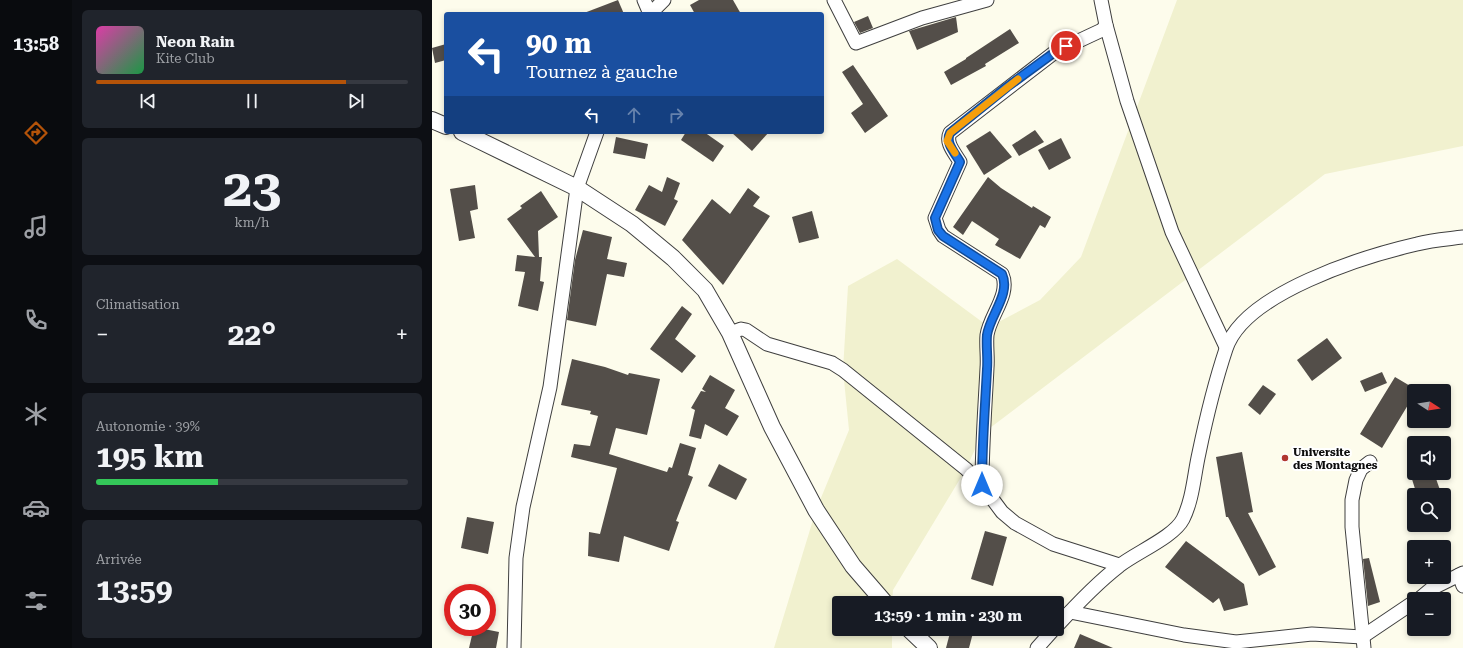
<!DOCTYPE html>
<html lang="fr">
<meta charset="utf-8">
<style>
:root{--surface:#171b24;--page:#20242c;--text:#f1f3f6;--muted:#9ea1a6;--line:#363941;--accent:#b45309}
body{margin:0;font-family:"Roboto Serif",serif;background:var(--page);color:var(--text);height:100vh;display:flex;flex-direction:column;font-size:15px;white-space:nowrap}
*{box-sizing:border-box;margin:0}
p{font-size:13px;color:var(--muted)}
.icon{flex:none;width:22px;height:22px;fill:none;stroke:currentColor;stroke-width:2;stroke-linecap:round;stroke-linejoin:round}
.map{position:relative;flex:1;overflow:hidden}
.drawer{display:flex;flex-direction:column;gap:10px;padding:10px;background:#0d0f14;width:360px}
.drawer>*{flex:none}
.top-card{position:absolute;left:12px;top:12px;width:380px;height:122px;border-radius:4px;box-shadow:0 2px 6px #0003;background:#1a4fa0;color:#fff;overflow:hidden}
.needle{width:26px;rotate:102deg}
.fabs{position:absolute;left:975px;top:384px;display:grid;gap:8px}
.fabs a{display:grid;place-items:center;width:44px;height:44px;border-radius:4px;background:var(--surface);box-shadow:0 2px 6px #0003;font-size:20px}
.speed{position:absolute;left:12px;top:584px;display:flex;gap:8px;font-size:20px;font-weight:700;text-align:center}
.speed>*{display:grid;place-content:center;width:52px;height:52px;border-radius:50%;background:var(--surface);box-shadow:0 2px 6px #0003;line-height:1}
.speed .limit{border:6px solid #d22;background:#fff;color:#111}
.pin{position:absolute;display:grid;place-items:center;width:34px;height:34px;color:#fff;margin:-17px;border:2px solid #fff;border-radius:50%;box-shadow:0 1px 4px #0007}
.me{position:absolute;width:44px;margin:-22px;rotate:0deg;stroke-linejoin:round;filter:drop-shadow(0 0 3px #0008)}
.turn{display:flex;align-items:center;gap:14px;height:84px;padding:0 16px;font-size:18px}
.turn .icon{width:52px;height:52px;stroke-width:2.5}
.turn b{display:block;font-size:28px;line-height:34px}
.lanes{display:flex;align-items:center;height:38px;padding:0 16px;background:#0003;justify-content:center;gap:20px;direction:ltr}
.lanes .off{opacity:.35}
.big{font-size:30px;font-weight:700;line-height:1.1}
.drawer .tile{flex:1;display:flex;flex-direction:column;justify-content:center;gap:6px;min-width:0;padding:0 14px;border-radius:6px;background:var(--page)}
.drawer .dial{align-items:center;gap:0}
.dial b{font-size:52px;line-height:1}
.song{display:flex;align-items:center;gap:12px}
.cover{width:48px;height:48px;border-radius:6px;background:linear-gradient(135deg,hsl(320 70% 55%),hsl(140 70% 35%))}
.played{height:4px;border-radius:2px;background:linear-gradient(90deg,var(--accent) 80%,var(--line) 80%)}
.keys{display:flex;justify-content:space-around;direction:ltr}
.heat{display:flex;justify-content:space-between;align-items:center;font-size:22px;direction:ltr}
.charge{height:6px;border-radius:3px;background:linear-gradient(90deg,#34c759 39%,var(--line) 0)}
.trip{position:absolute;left:400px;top:596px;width:232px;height:40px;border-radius:4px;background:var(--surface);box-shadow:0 2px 6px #0003;font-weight:700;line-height:40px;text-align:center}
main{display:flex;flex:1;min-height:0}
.dock{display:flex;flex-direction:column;width:72px;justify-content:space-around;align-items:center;background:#090b0e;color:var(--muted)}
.dock .icon{width:28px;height:28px}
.dock .active{color:var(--accent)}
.dock b{font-size:18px;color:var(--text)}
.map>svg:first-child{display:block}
</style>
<main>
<nav class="dock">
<b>13:58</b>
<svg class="icon active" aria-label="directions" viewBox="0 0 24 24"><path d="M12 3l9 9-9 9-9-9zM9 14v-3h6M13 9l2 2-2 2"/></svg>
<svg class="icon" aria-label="music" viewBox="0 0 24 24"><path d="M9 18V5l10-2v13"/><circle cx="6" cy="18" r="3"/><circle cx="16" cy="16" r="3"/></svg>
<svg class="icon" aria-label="phone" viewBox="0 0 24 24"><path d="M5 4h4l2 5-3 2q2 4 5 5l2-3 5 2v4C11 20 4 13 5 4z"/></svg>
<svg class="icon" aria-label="climate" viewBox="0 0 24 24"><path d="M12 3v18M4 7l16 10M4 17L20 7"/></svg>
<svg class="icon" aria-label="car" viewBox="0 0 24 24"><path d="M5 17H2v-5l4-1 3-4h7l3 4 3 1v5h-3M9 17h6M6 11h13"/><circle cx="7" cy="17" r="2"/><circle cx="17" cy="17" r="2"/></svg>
<svg class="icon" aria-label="filters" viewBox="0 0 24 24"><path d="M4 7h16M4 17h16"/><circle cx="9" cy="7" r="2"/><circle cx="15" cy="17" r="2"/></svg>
</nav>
<section class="drawer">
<div class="tile">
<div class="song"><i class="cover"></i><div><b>Neon Rain</b><p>Kite Club</p></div></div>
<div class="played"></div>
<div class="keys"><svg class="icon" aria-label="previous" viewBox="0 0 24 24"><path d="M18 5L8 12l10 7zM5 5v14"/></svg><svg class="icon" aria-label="pause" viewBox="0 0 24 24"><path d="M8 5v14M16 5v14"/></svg><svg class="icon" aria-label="next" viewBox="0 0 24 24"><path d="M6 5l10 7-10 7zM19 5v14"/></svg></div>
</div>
<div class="tile dial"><b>23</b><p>km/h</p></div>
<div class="tile"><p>Climatisation</p>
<div class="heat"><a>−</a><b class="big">22°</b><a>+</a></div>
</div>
<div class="tile"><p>Autonomie · 39%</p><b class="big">195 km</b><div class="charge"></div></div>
<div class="tile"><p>Arrivée</p><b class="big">13:59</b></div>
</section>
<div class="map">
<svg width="1031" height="648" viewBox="0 0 1031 648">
<rect width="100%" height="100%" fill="#fdfcec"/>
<polygon fill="#f1f1cf" points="745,0 1031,0 1031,146 893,174 550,434 534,469 461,590 460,603 407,603 407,629 460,629 460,648 342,648 384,510 417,430 411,370 416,286 465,259 557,327 608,300 649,257"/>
<g fill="#534e49">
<polygon points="186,0 192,14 152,14 152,13"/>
<polygon points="267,0 301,0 309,14 263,14 258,5"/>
<polygon points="436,16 441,28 428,33 422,22"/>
<polygon points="524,17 526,32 485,50 477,31"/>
<polygon points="578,29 587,43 553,64 554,66 519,85 512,72 534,59 534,58"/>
<polygon points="14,44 14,60 3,63 0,48"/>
<polygon points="421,65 456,116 433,133 419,113 431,104 410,72"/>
<polygon points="603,130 612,142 587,156 580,145"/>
<polygon points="558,131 580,157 552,175 534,146"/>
<polygon points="254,132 272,132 292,146 281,162 249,140"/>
<polygon points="299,132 337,132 320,151"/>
<polygon points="184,137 216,144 213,159 181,153"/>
<polygon points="629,138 639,158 617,170 606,150"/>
<polygon points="235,177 248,183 242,199 246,201 233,226 203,210 217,185 230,192"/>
<polygon points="556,177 569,188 600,208 601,206 619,217 613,228 608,225 588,259 563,245 567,239 540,221 531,235 521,227"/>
<polygon points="43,185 46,209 38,211 43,238 27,241 18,189"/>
<polygon points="316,188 328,197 321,206 338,216 291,285 250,240 280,199 298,214"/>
<polygon points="109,191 126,217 106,231 107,257 110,257 108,281 112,282 106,311 86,306 93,272 83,271 85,255 103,257 75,219 90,208 88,206"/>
<polygon points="380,211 387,238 367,243 360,217"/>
<polygon points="151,230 180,237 175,259 195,263 192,277 175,274 164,326 135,320 143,260"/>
<polygon points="250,306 260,314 243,339 264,356 250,373 218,349"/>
<polygon points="895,338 910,358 880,381 865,360"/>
<polygon points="140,359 173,367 196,375 197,373 228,379 215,435 184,428 177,454 235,472 237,467 240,468 248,443 264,448 256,475 261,477 244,521 247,522 237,551 192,536 187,562 156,556 157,532 168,534 185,468 139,457 142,444 158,446 166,416 158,414 159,411 129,405"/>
<polygon points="950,372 955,383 933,392 928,381"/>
<polygon points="278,375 303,390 293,408 307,416 295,436 273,424 269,439 257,436 263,410 259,408 269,391 274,392 270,389"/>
<polygon points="963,377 985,390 982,391 982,395 950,448 928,434"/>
<polygon points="831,385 844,394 828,415 816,405"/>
<polygon points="810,452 821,512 816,513 844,567 827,576 796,517 794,517 784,457"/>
<polygon points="287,464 315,479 304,500 276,486"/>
<polygon points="978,473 1002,473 1008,490 993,495 985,495"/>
<polygon points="35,517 62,522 56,554 29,548"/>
<polygon points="553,531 575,537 561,586 539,579"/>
<polygon points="754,541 812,584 816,605 792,611 787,598 781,603 733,567"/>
<polygon points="937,558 948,602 936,606 931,559"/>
<polygon points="42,627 67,632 64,648 37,648"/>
<polygon points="519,629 542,629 537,648 514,648"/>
<polygon points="648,634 681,648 642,648"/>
</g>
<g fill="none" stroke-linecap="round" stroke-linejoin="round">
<g stroke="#3f3f3f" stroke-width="15">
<g id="minor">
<polyline points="212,0 218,14"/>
<polyline points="402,0 424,43 490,18 555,0"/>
<polyline points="669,0 674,25 695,101 740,232 794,347"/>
<polyline points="218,14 232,0"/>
<polyline points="298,333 309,329 314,330 335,344 400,363 411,370 534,469 550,485 570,512 583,523 621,544 687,565"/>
<path d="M550 485C550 446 553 408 555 368 556 357 554 346 555 335 558 315 579 294 570 274L511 236 507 230 503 218 528 162C523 153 513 143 518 133L623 52 670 30 674 25"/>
<polyline points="1027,575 1031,586"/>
<polyline points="987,599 999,589 1031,573"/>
<polyline points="638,612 752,635 804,642 880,634 930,637 982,602"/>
<path d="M625 626C644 605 665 583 687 566 703 553 742 537 751 519 761 499 762 475 767 453 774 419 783 382 794 349 812 293 933 256 985 244 1000 240 1016 239 1031 237"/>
<polyline points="82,648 84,558 91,507 118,387 145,188 165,132"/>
<polyline points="605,648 622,629"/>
<polyline points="932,648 920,527 920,500 924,480 929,469 938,462"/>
</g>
</g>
<g stroke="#3f3f3f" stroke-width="18">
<g id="tertiary">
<polyline points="0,120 14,126"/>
<polyline points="30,132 145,188 200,224 241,258 273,290 298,333 340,427 384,510 421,566 453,603"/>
<polyline points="477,629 497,648"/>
</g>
</g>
<use href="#minor" stroke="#fff" stroke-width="13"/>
<use href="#tertiary" stroke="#fff" stroke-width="16"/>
</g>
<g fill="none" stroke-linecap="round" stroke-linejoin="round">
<g stroke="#114b97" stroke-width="10">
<path id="route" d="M550 485C550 446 553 408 555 369 556 357 554 346 555 335 558 315 579 294 570 274L511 236 506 230 503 218 528 162C523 153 513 143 518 133L575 87 623 52 634 46"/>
</g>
<use href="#route" stroke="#1a73e8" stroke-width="7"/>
<polyline stroke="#f59e0b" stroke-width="7" points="523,153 515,141 518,133 586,79"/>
</g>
<circle fill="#b03630" stroke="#fff" stroke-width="1.5" cx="853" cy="458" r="4"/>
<g text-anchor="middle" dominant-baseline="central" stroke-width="4" stroke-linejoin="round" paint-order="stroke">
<g font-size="11" font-weight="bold" fill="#0c0c0c" stroke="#fff" text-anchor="start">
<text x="861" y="452">Universite<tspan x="861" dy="13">des Montagnes</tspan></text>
</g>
</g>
</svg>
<div class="fabs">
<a><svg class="needle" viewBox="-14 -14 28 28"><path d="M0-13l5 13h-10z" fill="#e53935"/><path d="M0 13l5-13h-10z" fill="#9ea1a6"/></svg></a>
<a><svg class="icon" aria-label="sound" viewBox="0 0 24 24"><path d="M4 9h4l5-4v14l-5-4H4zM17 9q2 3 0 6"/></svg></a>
<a><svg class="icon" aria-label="search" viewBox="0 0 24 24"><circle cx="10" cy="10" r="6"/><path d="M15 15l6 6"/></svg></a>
<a>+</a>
<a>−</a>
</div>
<div class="speed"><div class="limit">30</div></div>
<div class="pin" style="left:634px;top:46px;background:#d93025"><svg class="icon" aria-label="arrive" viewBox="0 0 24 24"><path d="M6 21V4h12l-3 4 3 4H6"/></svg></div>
<svg class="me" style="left:550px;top:485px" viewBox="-20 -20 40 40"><circle r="19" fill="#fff"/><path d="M0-13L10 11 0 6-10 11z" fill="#1a73e8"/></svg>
<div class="trip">13:59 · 1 min · 230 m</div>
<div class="top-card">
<div class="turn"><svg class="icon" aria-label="left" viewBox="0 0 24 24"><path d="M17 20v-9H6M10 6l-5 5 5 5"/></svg><div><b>90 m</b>Tournez à gauche</div></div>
<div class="lanes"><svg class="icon" aria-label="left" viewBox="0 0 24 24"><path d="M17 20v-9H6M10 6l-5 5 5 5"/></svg><svg class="icon off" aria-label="ahead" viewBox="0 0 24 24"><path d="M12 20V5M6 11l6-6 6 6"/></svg><svg class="icon off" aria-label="right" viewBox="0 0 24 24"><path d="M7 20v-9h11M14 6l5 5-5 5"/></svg></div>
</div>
</div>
</main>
